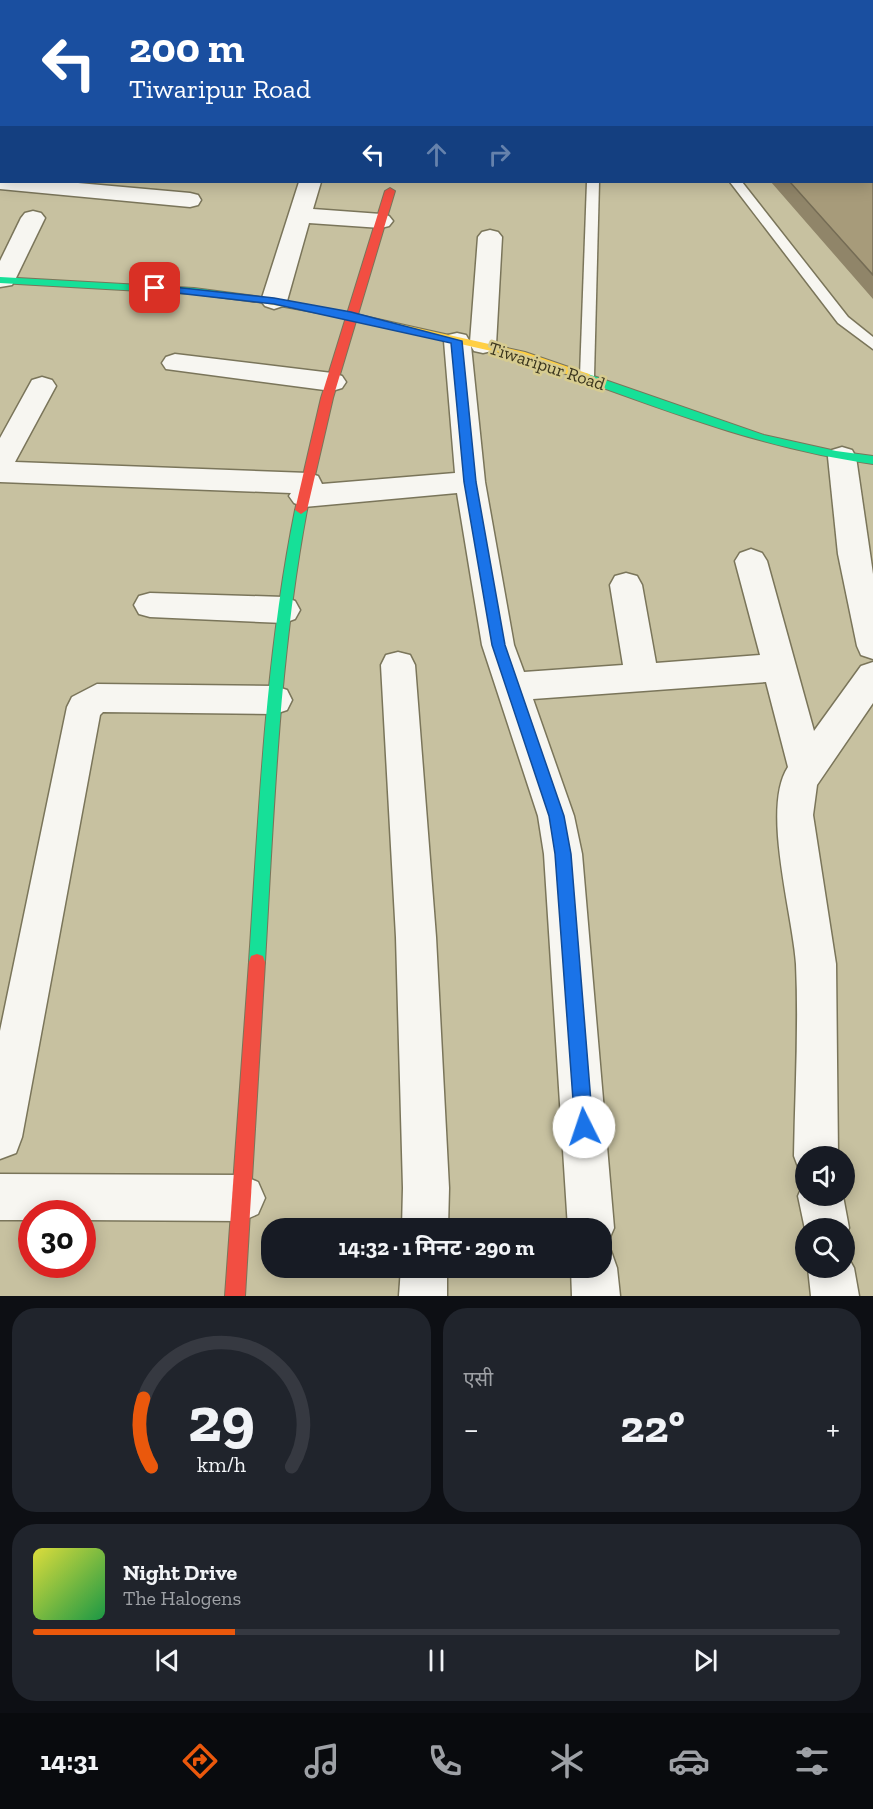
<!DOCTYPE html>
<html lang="hi">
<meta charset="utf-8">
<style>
:root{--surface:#171b24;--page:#20242c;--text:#f1f3f6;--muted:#9ea1a6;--line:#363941;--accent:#ea580c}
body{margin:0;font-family:"Zilla Slab","Noto Sans Devanagari",serif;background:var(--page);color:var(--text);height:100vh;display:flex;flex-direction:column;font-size:22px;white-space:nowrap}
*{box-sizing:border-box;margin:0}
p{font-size:20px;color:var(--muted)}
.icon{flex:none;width:33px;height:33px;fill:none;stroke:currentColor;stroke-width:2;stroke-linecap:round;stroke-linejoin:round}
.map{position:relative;height:1296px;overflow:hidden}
.side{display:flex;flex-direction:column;gap:12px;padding:12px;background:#0d0f14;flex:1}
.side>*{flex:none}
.banner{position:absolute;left:0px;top:0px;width:873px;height:183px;box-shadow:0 3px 15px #0003;background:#1a4fa0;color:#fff;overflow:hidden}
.buttons{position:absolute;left:795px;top:1146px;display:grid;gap:12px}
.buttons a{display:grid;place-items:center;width:60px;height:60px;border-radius:50%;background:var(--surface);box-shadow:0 3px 15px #0003;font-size:30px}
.speed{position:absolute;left:18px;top:1200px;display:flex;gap:12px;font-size:30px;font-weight:700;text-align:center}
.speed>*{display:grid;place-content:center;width:78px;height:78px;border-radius:50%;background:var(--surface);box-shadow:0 3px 15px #0003;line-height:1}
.speed .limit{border:9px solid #d22;background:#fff;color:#111}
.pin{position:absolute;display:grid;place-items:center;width:51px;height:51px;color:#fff;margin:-26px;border-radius:12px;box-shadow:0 3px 9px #0006}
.me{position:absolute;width:66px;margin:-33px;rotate:356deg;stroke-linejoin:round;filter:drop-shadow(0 0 4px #0008)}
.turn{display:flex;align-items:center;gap:21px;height:126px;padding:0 30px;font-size:27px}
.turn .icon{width:78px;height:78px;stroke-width:2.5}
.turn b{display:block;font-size:42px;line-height:51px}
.lanes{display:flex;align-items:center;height:57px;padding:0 30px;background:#0003;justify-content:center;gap:30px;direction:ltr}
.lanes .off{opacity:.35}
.big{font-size:45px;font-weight:700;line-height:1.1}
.side .card{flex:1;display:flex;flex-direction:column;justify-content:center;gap:9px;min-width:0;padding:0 21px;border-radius:24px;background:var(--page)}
.side .dial{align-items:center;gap:0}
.dial svg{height:156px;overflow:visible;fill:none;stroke:var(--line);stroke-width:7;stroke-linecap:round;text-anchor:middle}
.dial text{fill:var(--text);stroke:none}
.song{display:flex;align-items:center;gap:18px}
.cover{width:72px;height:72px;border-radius:9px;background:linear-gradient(135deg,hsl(60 70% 55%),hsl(140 70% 35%))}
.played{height:6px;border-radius:3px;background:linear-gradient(90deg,var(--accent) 25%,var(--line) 25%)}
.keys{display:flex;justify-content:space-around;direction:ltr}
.heat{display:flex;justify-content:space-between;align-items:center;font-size:33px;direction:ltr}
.side .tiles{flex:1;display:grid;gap:12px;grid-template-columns:1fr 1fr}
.card:last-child{grid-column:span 2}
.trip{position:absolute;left:261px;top:1218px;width:351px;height:60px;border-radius:24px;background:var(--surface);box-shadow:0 3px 15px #0003;font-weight:700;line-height:60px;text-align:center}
.dock{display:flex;height:96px;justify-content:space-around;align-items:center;background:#090b0e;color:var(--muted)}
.dock .icon{width:42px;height:42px}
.dock .selected{color:var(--accent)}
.dock b{font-size:27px;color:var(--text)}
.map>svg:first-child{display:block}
</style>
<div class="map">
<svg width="873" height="1296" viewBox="0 0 873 1296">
<rect width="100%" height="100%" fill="#c7c1a0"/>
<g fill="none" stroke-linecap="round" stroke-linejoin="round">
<g stroke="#7a755a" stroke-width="3">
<g id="lane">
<polygon points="68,0 78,0 67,2"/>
<polygon points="166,0 176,0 165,2"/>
<rect x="613" y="0" width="10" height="2"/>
<polygon points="669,0 679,0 680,2 670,2"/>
<rect x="0" y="34" width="2" height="7"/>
<rect x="872" y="107" width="1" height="6"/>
<rect x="0" y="113" width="2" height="6"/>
<polygon points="0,139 2,140 2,147 0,147"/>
<polygon points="587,182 599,182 594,376 587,381 580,376"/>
<polygon points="730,182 742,182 848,317 873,337 873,349 838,323"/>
</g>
</g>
<g stroke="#7a755a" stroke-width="3">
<g id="street">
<polygon points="0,175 2,182 67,182 190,193 198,195 201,200 198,205 190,207 0,189"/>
<polygon points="299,182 321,182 313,209 381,214 389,216 393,221 389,226 381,228 309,223 287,301 283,306 274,309 265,306 261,301"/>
<polygon points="33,211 41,213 45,218 15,280 12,285 0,287 0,261 21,218 25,213"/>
<path d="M490 230 498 232 502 237 496 345 492 351 483 353 474 351 471 346 485 482 514 645 524 672 623 665 610 585 615 576 626 573 637 576 642 585 656 663 760 655 735 561 740 553 751 549 762 553 767 561 814 731 861 666 873 662V703L817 785 813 815 836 964 838 1156H806V1174L800 1172 794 1156C795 1093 799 1028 796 964 793 915 761 808 788 767L766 682 533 699 574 816 582 854 614 1228 607 1244 602 1247V1228H568L544 854 538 816 482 645 457 493 304 507 294 503 289 496 291 493 0 482V438L32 380 42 377 52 380 56 386 15 462 308 473 318 476 322 484 455 473 444 341 448 335 457 333 466 335 470 342 478 237 482 232Z"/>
<polygon points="175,354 332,373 342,376 346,382 342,388 332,391 166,369 162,363 166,357"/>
<polygon points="842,447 852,450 856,457 873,574 873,659 861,655 857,646 838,554 828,457 832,450"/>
<polygon points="150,593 284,597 295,601 300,610 295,619 284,623 150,617 139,614 134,605 139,596"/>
<polygon points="398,652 410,655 415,665 436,937 449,1188 448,1228 402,1228 403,1188 396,937 381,665 386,655"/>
<polygon points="97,684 275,686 287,690 292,700 287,710 275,714 103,712 100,715 22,1137 16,1153 0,1159 0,1031 67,707 72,697"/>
<polygon points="0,1174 242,1175 258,1182 265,1198 258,1214 242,1221 82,1220 82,1214 32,1214 32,1220 0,1220"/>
<polygon points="805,1180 806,1196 843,1196 849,1228 844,1239 844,1228 806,1228 806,1234 798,1196"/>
<polygon points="602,1248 611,1251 617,1268 620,1296 572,1296 571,1268 602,1268"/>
<polygon points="844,1250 854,1268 859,1296 811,1296 808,1268 844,1268"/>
<polygon points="401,1268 447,1268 447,1296 399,1296"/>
</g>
</g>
<g stroke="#7a755a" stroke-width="2">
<g id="fast">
<polygon points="0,277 194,288 255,296 260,299 255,302 194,294 0,283"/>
<path d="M585 373 764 435 836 451 873 456V464C771 450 677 415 581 380V374Z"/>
<path d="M301 506 307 510C279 659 274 810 265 962L263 968 257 970 251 968 249 962C259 810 265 659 295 510Z"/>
</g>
</g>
<g stroke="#7a755a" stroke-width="2">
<polygon id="slow" points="255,296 351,313 525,352 589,374 591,377 585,381 522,358 351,319 251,301 250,299"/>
</g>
<g stroke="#7a755a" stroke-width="2">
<g id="jam">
<polygon points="390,188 395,191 333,398 307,510 301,514 295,510 321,398 385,191"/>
<polygon points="257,954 263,956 265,962 245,1296 225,1296 249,962 251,956"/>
</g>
</g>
<use href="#lane" fill="#f7f6f1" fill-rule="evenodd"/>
<use href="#street" fill="#f7f6f1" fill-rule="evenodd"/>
<use href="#fast" fill="#16e098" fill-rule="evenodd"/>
<use href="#slow" fill="#ffcf43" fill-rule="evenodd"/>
<use href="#jam" fill="#f24e42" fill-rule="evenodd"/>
</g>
<polygon fill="#908569" points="873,113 873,299 771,182 872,182"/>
<polygon fill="#a79b7a" stroke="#756c55" stroke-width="1.5" points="872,113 873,113 873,275 790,182 872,182"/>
<polygon fill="#1a73e8" stroke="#114b97" stroke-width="1.5" points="155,285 274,298 351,312 462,341 476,482 505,645 564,816 571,854 593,1127 590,1133 584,1136 577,1133 575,1127 555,854 549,816 492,645 464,482 451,343 274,304 151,290 151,286"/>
<g text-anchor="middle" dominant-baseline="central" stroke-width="5" stroke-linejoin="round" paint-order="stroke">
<g font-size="18" fill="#3b361e" stroke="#d7cc90">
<text transform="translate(547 366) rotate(18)">Tiwaripur Road</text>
</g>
</g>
</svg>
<div class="buttons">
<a><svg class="icon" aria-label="sound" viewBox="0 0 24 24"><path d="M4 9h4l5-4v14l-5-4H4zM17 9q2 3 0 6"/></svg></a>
<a><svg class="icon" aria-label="search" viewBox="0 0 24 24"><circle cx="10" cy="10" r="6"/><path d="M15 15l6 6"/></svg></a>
</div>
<div class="speed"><div class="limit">30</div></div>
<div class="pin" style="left:155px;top:288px;background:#d93025"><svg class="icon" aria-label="arrive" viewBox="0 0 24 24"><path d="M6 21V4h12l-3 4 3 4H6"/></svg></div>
<svg class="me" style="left:584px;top:1127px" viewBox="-20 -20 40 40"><circle r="19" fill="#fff"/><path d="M0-13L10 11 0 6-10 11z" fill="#1a73e8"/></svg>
<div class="trip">14:32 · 1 मिनट · 290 m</div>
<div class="banner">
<div class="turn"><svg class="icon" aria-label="left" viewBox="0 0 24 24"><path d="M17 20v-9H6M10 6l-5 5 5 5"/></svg><div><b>200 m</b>Tiwaripur Road</div></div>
<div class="lanes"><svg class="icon" aria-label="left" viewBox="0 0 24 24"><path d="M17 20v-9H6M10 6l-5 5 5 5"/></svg><svg class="icon off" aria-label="ahead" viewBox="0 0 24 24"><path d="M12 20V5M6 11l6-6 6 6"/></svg><svg class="icon off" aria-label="right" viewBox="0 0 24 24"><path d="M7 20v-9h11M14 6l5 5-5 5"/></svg></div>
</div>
</div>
<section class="side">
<div class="tiles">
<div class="card dial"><svg viewBox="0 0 100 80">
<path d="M14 69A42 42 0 1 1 86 69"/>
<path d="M14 69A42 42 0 0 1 10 34" stroke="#ea580c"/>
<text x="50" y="56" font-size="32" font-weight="700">29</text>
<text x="50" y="72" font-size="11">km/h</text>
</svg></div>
<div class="card"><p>एसी</p>
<div class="heat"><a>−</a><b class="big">22°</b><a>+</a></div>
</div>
<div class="card">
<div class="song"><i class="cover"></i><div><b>Night Drive</b><p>The Halogens</p></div></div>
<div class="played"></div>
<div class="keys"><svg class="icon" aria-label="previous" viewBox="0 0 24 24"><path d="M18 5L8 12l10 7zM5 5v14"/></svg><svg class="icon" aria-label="pause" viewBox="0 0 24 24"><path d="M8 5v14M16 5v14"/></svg><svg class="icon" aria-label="next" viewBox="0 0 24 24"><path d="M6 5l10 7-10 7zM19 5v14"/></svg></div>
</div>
</div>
</section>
<nav class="dock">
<b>14:31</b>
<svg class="icon selected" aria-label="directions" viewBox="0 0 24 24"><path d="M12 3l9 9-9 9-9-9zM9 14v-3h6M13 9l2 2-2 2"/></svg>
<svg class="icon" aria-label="music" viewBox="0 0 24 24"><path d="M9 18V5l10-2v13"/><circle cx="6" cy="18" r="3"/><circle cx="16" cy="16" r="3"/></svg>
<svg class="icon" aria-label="phone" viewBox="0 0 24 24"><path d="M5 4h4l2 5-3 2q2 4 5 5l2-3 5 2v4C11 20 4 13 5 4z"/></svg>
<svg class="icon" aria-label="climate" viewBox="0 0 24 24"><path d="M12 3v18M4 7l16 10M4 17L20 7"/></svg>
<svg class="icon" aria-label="car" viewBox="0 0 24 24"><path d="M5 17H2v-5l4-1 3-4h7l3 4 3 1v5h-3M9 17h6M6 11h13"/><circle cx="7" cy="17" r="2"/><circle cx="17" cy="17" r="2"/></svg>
<svg class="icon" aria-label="filters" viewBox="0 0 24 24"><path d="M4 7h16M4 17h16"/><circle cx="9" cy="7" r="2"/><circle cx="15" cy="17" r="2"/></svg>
</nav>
